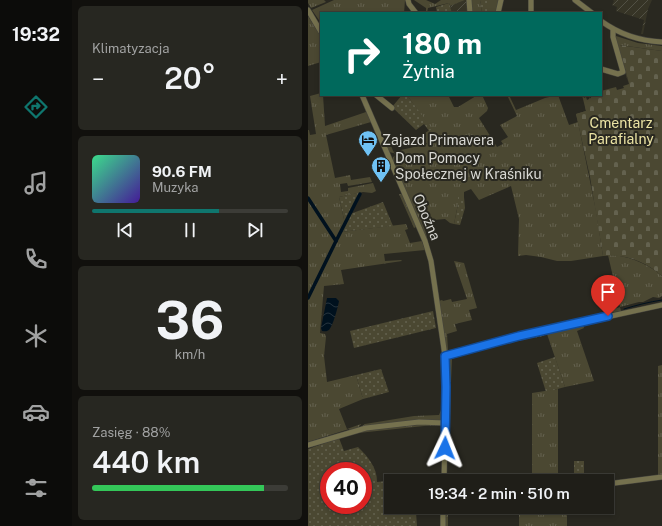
<!DOCTYPE html>
<html lang="pl">
<meta charset="utf-8">
<style>
:root{--surface:#1f1e18;--page:#272721;--text:#f1f3f6;--muted:#a1a2a2;--line:#3c3c37;--accent:#0f766e}
body{margin:0;font-family:"Public Sans",sans-serif;background:var(--page);color:var(--text);height:100vh;display:flex;flex-direction:column;font-size:15px;white-space:nowrap}
*{box-sizing:border-box;margin:0}
p{font-size:13px;color:var(--muted)}
.icon{flex:none;width:22px;height:22px;fill:none;stroke:currentColor;stroke-width:2;stroke-linecap:round;stroke-linejoin:round}
.map{position:relative;flex:1;overflow:hidden}
.panel{display:flex;flex-direction:column;gap:6px;padding:6px;background:#11100d;width:236px}
.panel>*{flex:none}
.banner{position:absolute;left:12px;top:12px;width:282px;height:84px;border-radius:0px;box-shadow:0 2px 6px #0003,0 0 0 1px var(--line);background:#00695c;color:#fff;overflow:hidden}
.speed{position:absolute;left:12px;top:462px;display:flex;gap:8px;font-size:20px;font-weight:700;text-align:center}
.speed>*{display:grid;place-content:center;width:52px;height:52px;border-radius:50%;background:var(--surface);box-shadow:0 2px 6px #0003,0 0 0 1px var(--line);line-height:1}
.speed .limit{border:6px solid #d22;background:#fff;color:#111}
.pin{position:absolute;display:grid;place-items:center;width:34px;height:34px;color:#fff;margin:-41px -17px;border-radius:50% 50% 50% 0;rotate:-45deg;box-shadow:0 0 4px #0007}
.pin .icon{rotate:45deg}
.me{position:absolute;width:44px;margin:-22px;rotate:2deg;stroke-linejoin:round;filter:drop-shadow(0 0 3px #0008)}
.turn{display:flex;align-items:center;gap:14px;height:84px;padding:0 16px;font-size:18px}
.turn .icon{width:52px;height:52px;stroke-width:2.5}
.turn b{display:block;font-size:28px;line-height:34px}
.big{font-size:30px;font-weight:600;line-height:1.1}
.panel .card{flex:1;display:flex;flex-direction:column;justify-content:center;gap:6px;min-width:0;padding:0 14px;border-radius:6px;background:var(--page)}
.panel .dial{align-items:center;gap:0}
.dial b{font-size:52px;line-height:1}
.song{display:flex;align-items:center;gap:12px}
.cover{width:48px;height:48px;border-radius:6px;background:linear-gradient(135deg,hsl(150 70% 55%),hsl(260 70% 35%))}
.played{height:4px;border-radius:2px;background:linear-gradient(90deg,var(--accent) 65%,var(--line) 65%)}
.keys{display:flex;justify-content:space-around;direction:ltr}
.heat{display:flex;justify-content:space-between;align-items:center;font-size:22px;direction:ltr}
.charge{height:6px;border-radius:3px;background:linear-gradient(90deg,#34c759 88%,var(--line) 0)}
.trip{position:absolute;left:76px;top:474px;width:230px;height:40px;border-radius:0px;background:var(--surface);box-shadow:0 2px 6px #0003,0 0 0 1px var(--line);font-weight:600;line-height:40px;text-align:center}
main{display:flex;flex:1;min-height:0}
.tabs{display:flex;flex-direction:column;width:72px;justify-content:space-around;align-items:center;background:#0c0c0a;color:var(--muted)}
.tabs .icon{width:28px;height:28px}
.tabs .selected{color:var(--accent)}
.tabs b{font-size:18px;color:var(--text)}
.map>svg:first-child{display:block}
</style>
<main>
<nav class="tabs">
<b>19:32</b>
<svg class="icon selected" aria-label="directions" viewBox="0 0 24 24"><path d="M12 3l9 9-9 9-9-9zM9 14v-3h6M13 9l2 2-2 2"/></svg>
<svg class="icon" aria-label="music" viewBox="0 0 24 24"><path d="M9 18V5l10-2v13"/><circle cx="6" cy="18" r="3"/><circle cx="16" cy="16" r="3"/></svg>
<svg class="icon" aria-label="phone" viewBox="0 0 24 24"><path d="M5 4h4l2 5-3 2q2 4 5 5l2-3 5 2v4C11 20 4 13 5 4z"/></svg>
<svg class="icon" aria-label="climate" viewBox="0 0 24 24"><path d="M12 3v18M4 7l16 10M4 17L20 7"/></svg>
<svg class="icon" aria-label="car" viewBox="0 0 24 24"><path d="M5 17H2v-5l4-1 3-4h7l3 4 3 1v5h-3M9 17h6M6 11h13"/><circle cx="7" cy="17" r="2"/><circle cx="17" cy="17" r="2"/></svg>
<svg class="icon" aria-label="filters" viewBox="0 0 24 24"><path d="M4 7h16M4 17h16"/><circle cx="9" cy="7" r="2"/><circle cx="15" cy="17" r="2"/></svg>
</nav>
<section class="panel">
<div class="card"><p>Klimatyzacja</p>
<div class="heat"><a>−</a><b class="big">20°</b><a>+</a></div>
</div>
<div class="card">
<div class="song"><i class="cover"></i><div><b>90.6 FM</b><p>Muzyka</p></div></div>
<div class="played"></div>
<div class="keys"><svg class="icon" aria-label="previous" viewBox="0 0 24 24"><path d="M18 5L8 12l10 7zM5 5v14"/></svg><svg class="icon" aria-label="pause" viewBox="0 0 24 24"><path d="M8 5v14M16 5v14"/></svg><svg class="icon" aria-label="next" viewBox="0 0 24 24"><path d="M6 5l10 7-10 7zM19 5v14"/></svg></div>
</div>
<div class="card dial"><b>36</b><p>km/h</p></div>
<div class="card"><p>Zasięg · 88%</p><b class="big">440 km</b><div class="charge"></div></div>
</section>
<div class="map">
<svg width="354" height="526" viewBox="0 0 354 526">
<defs>
<pattern id="industrial-furrows" width="10" height="10" patternUnits="userSpaceOnUse"><rect width="10" height="10" fill="#363426"/><path d="M-1 1l2-2M0 10L10 0M9 11l2-2" fill="none" stroke="#525145"/></pattern>
<pattern id="grass-tufts" width="24" height="20" patternUnits="userSpaceOnUse"><rect width="24" height="20" fill="#4b4832"/><path d="M3 7l-1-3M5 7V3M7 7l1-3M15 17l-1-3M17 17v-4M19 17l1-3" fill="none" stroke="#64624f"/></pattern>
<pattern id="cemetery-stones" width="16" height="16" patternUnits="userSpaceOnUse"><rect width="16" height="16" fill="#4b4832"/><path d="M2 7V4a2 2 0 0 1 4 0v3zM10 15v-3a2 2 0 0 1 4 0v3z" fill="#64624f"/></pattern>
<pattern id="garden-dots" width="8" height="8" patternUnits="userSpaceOnUse"><rect width="8" height="8" fill="#4b4832"/><path d="M2 2h.1M6 6h.1" fill="none" stroke="#64624f" stroke-width="1.8" stroke-linecap="round"/></pattern>
<pattern id="water-waves" width="16" height="10" patternUnits="userSpaceOnUse"><rect width="16" height="10" fill="#00111e"/><path d="M0 5q4-4 8 0t8 0" fill="none" stroke="#25333e"/></pattern>
</defs>
<rect width="100%" height="100%" fill="#292820"/>
<g fill="url(#industrial-furrows)">
<polygon points="157,0 159,0 161,13 144,13 142,6"/>
<polygon points="305,0 344,0 340,9 335,34 333,34 336,20 308,11 309,7 304,5 306,1"/>
<polygon points="93,150 96,156 89,160 85,151"/>
</g>
<g fill="url(#grass-tufts)">
<polygon points="0,0 16,0 18,2 3,8 0,3"/>
<polygon points="26,0 97,0 96,13 13,13 13,23 4,10"/>
<polygon points="106,0 118,0 127,4 133,0 157,0 142,6 141,3 120,8 119,13 118,13 118,8"/>
<polygon points="162,0 172,0 174,13 163,13"/>
<polygon points="180,0 191,0 189,13 180,13"/>
<polygon points="0,16 13,37 13,62 0,66"/>
<polygon points="308,36 330,43 354,46 354,51 312,45 320,82 307,37"/>
<path d="M13 93V95H15L17 126 58 112 53 98 70 139 69 141 68 139 69 138 63 122 18 135 27 178 42 175 43 180 62 177 64 182 40 186 39 183 32 184 33 192 40 191V188L65 183 68 191 64 193 55 192 31 197 37 224 33 232 98 224 100 229 97 230 102 243 114 241 108 227 106 228 91 194H93L95 195C102 213 111 231 117 250L76 254 77 261 93 260 94 261 33 270 36 284 16 286 12 333 17 334 18 337 16 356 19 382 48 375 55 399 31 409 39 429 53 424 50 428 42 431 41 429 0 442V130H1L2 135 8 134 2 96Z"/>
<polygon points="99,95 140,95 146,107 150,107 168,96 168,95 174,95 180,108 179,111 171,118 189,147 195,144 193,141 200,137 192,125 209,116 199,95 201,95 208,110 237,98 250,95 261,125 270,122 268,114 278,111 274,95 275,95 276,98 278,97 279,100 281,99 281,97 282,99 285,95 287,101 270,122 288,211 295,256 263,261 249,261 233,257 218,255 210,256 211,219 203,186 171,200 163,189 156,192 156,197 150,197 150,204 146,224 142,223 137,219 115,221 120,242 92,178 93,178 84,160 85,157 87,156 89,160 96,156 93,150 119,144 113,136 123,129"/>
<polygon points="78,137 80,139 86,153 85,153 81,152 76,139"/>
<path d="M300 255C319 255 339 263 354 276V296L351 298 345 297 335 302H331L312 307 313 311 301 313 300 311 312 307Z"/>
<polygon points="146,261 156,263 169,308 161,310 164,320 147,324 149,331 139,334 140,350 150,351 140,353 138,351 131,301 134,300 135,301 143,299 144,302 159,299"/>
<polygon points="275,324 276,328 269,331 286,381 257,387 239,334 232,337 231,334 239,332 242,334 242,332 263,327 264,328 266,328 266,326"/>
<polygon points="228,334 229,338 227,337 188,346 188,345"/>
<polygon points="185,345 185,349 185,347 157,354 144,359 143,382 140,382 139,362 140,358"/>
<polygon points="354,365 354,475 350,476 350,366"/>
<polygon points="143,384 142,423 140,423 140,385"/>
<polygon points="250,389 250,481 224,481 224,393"/>
<polygon points="134,403 135,403 135,418 133,420 64,425 53,427 57,424 106,416 131,415 133,410"/>
<polygon points="109,425 134,425 116,426 50,433 59,430"/>
<polygon points="138,507 160,507 140,509 140,526 137,526"/>
<rect x="211" y="507" width="48" height="19"/>
</g>
<path fill="url(#cemetery-stones)" d="M311 45 354 51V276C339 262 316 253 295 256L282 177 268 114 278 111 277 106 285 95H293V91L308 87 309 90 316 88 315 86 321 84Z"/>
<g fill="url(#garden-dots)" fill-rule="evenodd">
<polygon points="172,0 180,0 180,13 174,13"/>
<polygon points="141,3 144,13 129,13 128,7"/>
<polygon points="94,95 99,95 124,129 121,131 116,124 108,130 84,107"/>
<polygon points="53,192 42,214 75,202 85,226 33,232 37,224 31,197"/>
<polygon points="150,197 156,197 157,208 152,225 146,224 150,204"/>
<polygon points="125,311 128,328 46,348 42,331"/>
<polygon points="247,357 257,387 238,392 229,363"/>
<polygon points="73,369 81,392 55,399 48,375"/>
<path d="M31 438 36 451 50 447C60 457 69 467 69 482L88 480 91 481H83V507H117V512H108L109 526H0V449ZM21 471H55V505H21Z"/>
<rect x="266" y="461" width="10" height="20"/>
</g>
<path fill="url(#water-waves)" d="M19 298H28L31 301C30 307 25 326 21 330 18 332 17 331 14 331L13 328Z"/>
<g fill="none" stroke-linecap="round" stroke-linejoin="round">
<g stroke="#00111e" stroke-width="1">
<path d="M316 309C329 305 341 302 354 300"/>
<polyline points="225,329 259,321"/>
</g>
<g stroke="#00111e" stroke-width="3.5">
<polyline points="0,198 28,241 0,298"/>
<polyline points="28,241 52,194"/>
</g>
<g stroke="#45443d" stroke-width="6">
<g id="minor">
<polyline points="100,0 101,4 108,13"/>
<polyline points="161,0 162,13"/>
<polyline points="267,0 284,13"/>
<polyline points="0,10 13,32"/>
<polyline points="190,13 193,0"/>
<polyline points="223,13 223,0"/>
<path d="M293 21C311 34 332 41 354 42"/>
<polyline points="293,69 310,74 315,72 305,37 305,29"/>
<polyline points="54,95 117,241 123,261 137,356 138,387 136,481"/>
<polyline points="68,95 84,108"/>
<polyline points="137,356 211,336 354,305"/>
<polyline points="0,445 58,428 111,422 137,423"/>
<polyline points="299,484 354,477"/>
<polyline points="135,526 135,507"/>
</g>
</g>
<use href="#minor" stroke="#75714e" stroke-width="5"/>
</g>
<g fill="none" stroke-linecap="round" stroke-linejoin="round">
<g stroke="#114b97" stroke-width="10">
<polyline id="route" points="137,448 138,387 137,356 211,336 300,316"/>
</g>
<use href="#route" stroke="#1a73e8" stroke-width="7"/>
</g>
<defs>
<g id="hotel-pin" transform="scale(1)"><path d="M0 17L-7.5 6A9.5 9.5 0 1 1 7.5 6Z" fill="#6fc2f4" stroke="#292820"/><path d="M-6-4.5h1.5V1H6V5H4.5V3h-9V5H-6ZM-4 0a1.8 1.8 0 1 1 3.6 0ZM.5 0V-2.5h3Q6-2.5 6 0Z" fill="#111"/></g>
<g id="building-pin" transform="scale(1)"><path d="M0 17L-7.5 6A9.5 9.5 0 1 1 7.5 6Z" fill="#6fc2f4" stroke="#292820"/><path d="M-4-6H4V6H1V3H-1V6H-4ZM-2.5-4.3h1.7v1.8h-1.7ZM.8-4.3h1.7v1.8H.8ZM-2.5-1h1.7V.8h-1.7ZM.8-1h1.7V.8H.8Z" fill="#111"/></g>
</defs>
<g fill-rule="evenodd">
<use href="#hotel-pin" x="60" y="140"/>
<use href="#building-pin" x="73" y="166"/>
</g>
<g text-anchor="middle" dominant-baseline="central" stroke-width="4" stroke-linejoin="round" paint-order="stroke">
<g font-size="14" fill="#ebe3a3" stroke="#292820">
<text x="313" y="123">Cmentarz<tspan x="313" dy="16">Parafialny</tspan></text>
</g>
<g font-size="14" fill="#d9d9d4" stroke="#292820" text-anchor="start">
<text x="74" y="140">Zajazd Primavera</text>
<text x="87" y="158">Dom Pomocy<tspan x="87" dy="16">Społecznej w Kraśniku</tspan></text>
</g>
<g font-size="14" fill="#d9d9d4" stroke="#292820">
<text transform="translate(119 217) rotate(67)">Oboźna</text>
</g>
</g>
</svg>
<div class="speed"><div class="limit">40</div></div>
<div class="pin" style="left:300px;top:316px;background:#d93025"><svg class="icon" aria-label="arrive" viewBox="0 0 24 24"><path d="M6 21V4h12l-3 4 3 4H6"/></svg></div>
<svg class="me" style="left:137px;top:448px" viewBox="-20 -20 40 40"><path d="M0-17L14 15 0 8-14 15z" fill="#1a73e8" stroke="#fff" stroke-width="4"/></svg>
<div class="trip">19:34 · 2 min · 510 m</div>
<div class="banner">
<div class="turn"><svg class="icon" aria-label="right" viewBox="0 0 24 24"><path d="M7 20v-9h11M14 6l5 5-5 5"/></svg><div><b>180 m</b>Żytnia</div></div>
</div>
</div>
</main>
